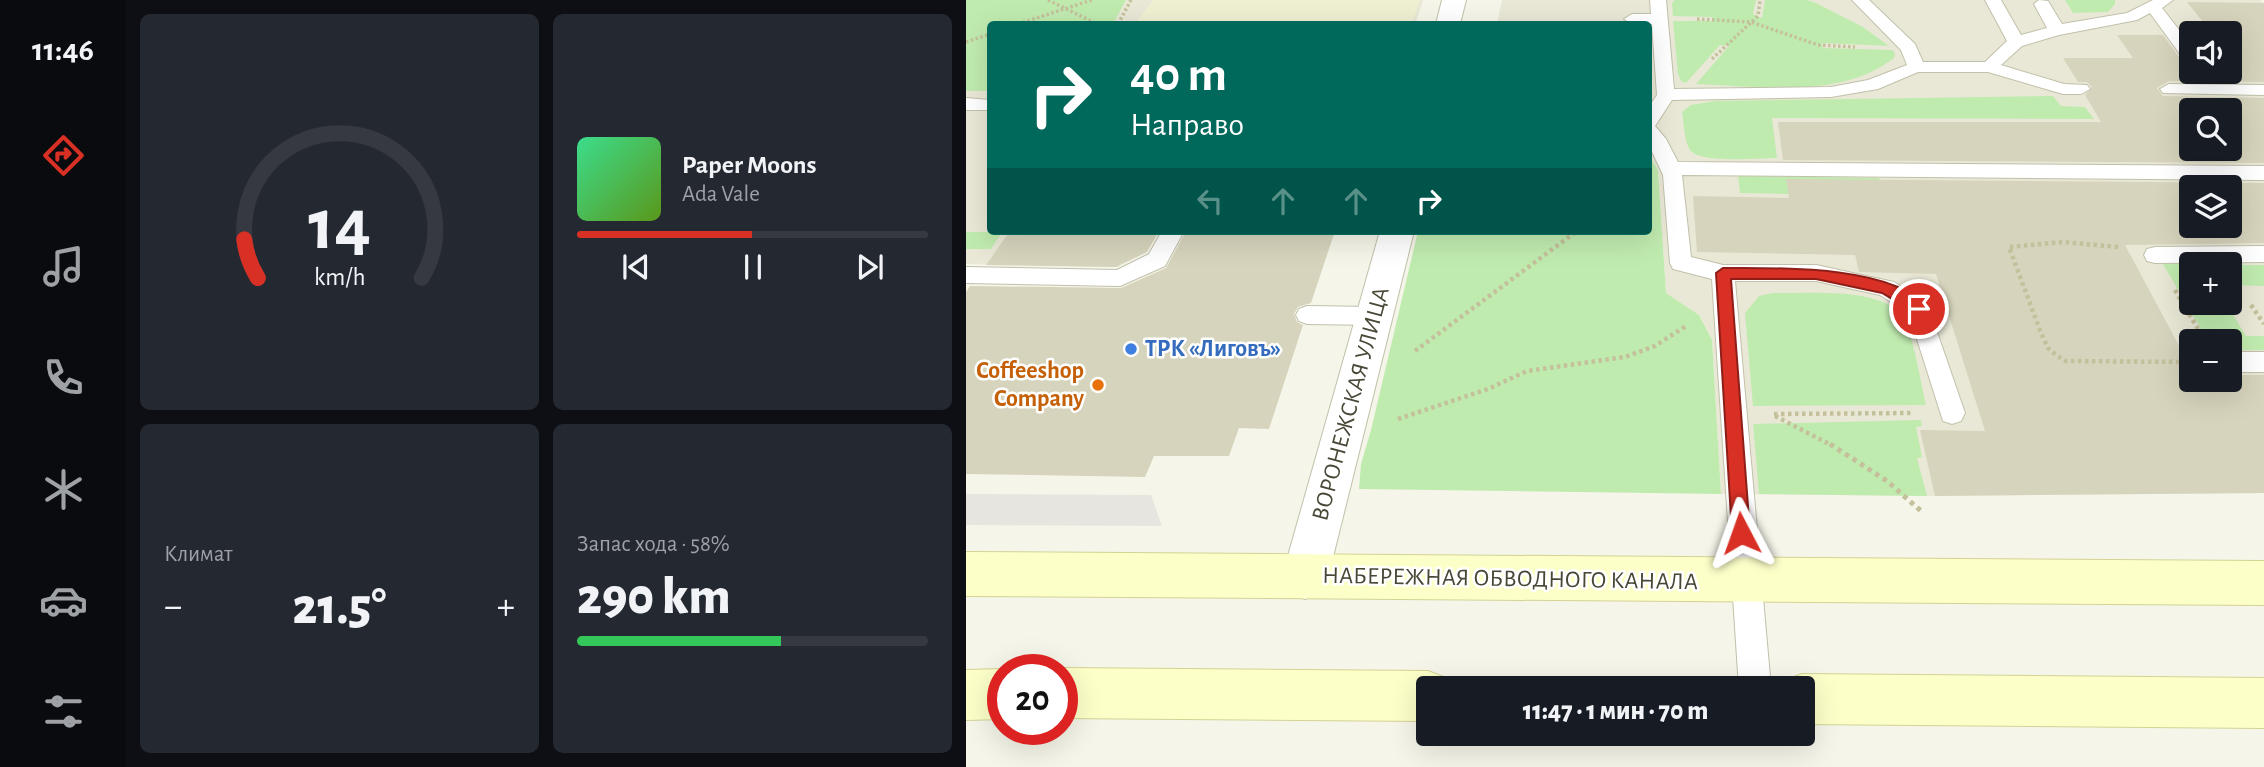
<!DOCTYPE html>
<html lang="ru">
<meta charset="utf-8">
<style>
:root{--surface:#171b24;--page:#242831;--text:#f1f3f6;--muted:#9ea1a6;--line:#363941;--accent:#d93025}
body{margin:0;font-family:"Alegreya Sans",sans-serif;background:var(--page);color:var(--text);height:100vh;display:flex;flex-direction:column;font-size:26px;white-space:nowrap}
*{box-sizing:border-box;margin:0}
p{font-size:23px;color:var(--muted)}
.icon{flex:none;width:38px;height:38px;fill:none;stroke:currentColor;stroke-width:2;stroke-linecap:round;stroke-linejoin:round}
.map{position:relative;flex:1;overflow:hidden}
.sheet{display:flex;flex-direction:column;gap:14px;padding:14px;background:#0d0f14;width:840px}
.sheet>*{flex:none}
.hud{position:absolute;left:21px;top:21px;width:665px;height:214px;border-radius:7px;box-shadow:0 7px 28px #0002;background:#00695c;color:#fff;overflow:hidden}
.controls{position:absolute;left:1213px;top:21px;display:grid;gap:14px}
.controls a{display:grid;place-items:center;width:63px;height:63px;border-radius:7px;background:var(--surface);box-shadow:0 7px 28px #0002;font-size:35px}
.speed{position:absolute;left:21px;top:654px;display:flex;gap:14px;font-size:35px;font-weight:700;text-align:center}
.speed>*{display:grid;place-content:center;width:91px;height:91px;border-radius:50%;background:var(--surface);box-shadow:0 7px 28px #0002;line-height:1}
.speed .limit{border:10px solid #d22;background:#fff;color:#111}
.pin{position:absolute;display:grid;place-items:center;width:60px;height:60px;color:#fff;margin:-30px;border:4px solid #fff;border-radius:50%;box-shadow:0 2px 7px #0007}
.me{position:absolute;width:77px;margin:-38px;rotate:356deg;stroke-linejoin:round;filter:drop-shadow(0 0 5px #0008)}
.turn{display:flex;align-items:center;gap:24px;height:147px;padding:0 28px;font-size:32px}
.turn .icon{width:91px;height:91px;stroke-width:2.5}
.turn b{display:block;font-size:49px;line-height:60px}
.lanes{display:flex;align-items:center;height:66px;padding:0 28px;background:#0003;justify-content:center;gap:35px;direction:ltr}
.lanes .off{opacity:.35}
.big{font-size:52px;font-weight:800;line-height:1.1}
.sheet .widget{flex:1;display:flex;flex-direction:column;justify-content:center;gap:10px;min-width:0;padding:0 24px;border-radius:10px;background:var(--page)}
.sheet .dial{align-items:center;gap:0}
.dial svg{height:182px;overflow:visible;fill:none;stroke:var(--line);stroke-width:7;stroke-linecap:round;text-anchor:middle}
.dial text{fill:var(--text);stroke:none}
.song{display:flex;align-items:center;gap:21px}
.cover{width:84px;height:84px;border-radius:10px;background:linear-gradient(135deg,hsl(150 70% 55%),hsl(90 70% 35%))}
.played{height:7px;border-radius:4px;background:linear-gradient(90deg,var(--accent) 50%,var(--line) 50%)}
.keys{display:flex;justify-content:space-around;direction:ltr}
.heat{display:flex;justify-content:space-between;align-items:center;font-size:38px;direction:ltr}
.charge{height:10px;border-radius:5px;background:linear-gradient(90deg,#34c759 58%,var(--line) 0)}
.sheet .tiles{flex:1;display:grid;gap:14px;grid-template-columns:repeat(2,1fr)}
.trip{position:absolute;left:450px;top:676px;width:399px;height:70px;border-radius:7px;background:var(--surface);box-shadow:0 7px 28px #0002;font-weight:800;line-height:70px;text-align:center}
main{display:flex;flex:1;min-height:0}
.tab-bar{display:flex;flex-direction:column;width:126px;justify-content:space-around;align-items:center;background:#090b0e;color:var(--muted)}
.tab-bar .icon{width:49px;height:49px}
.tab-bar .active{color:var(--accent)}
.tab-bar b{font-size:32px;color:var(--text)}
.map>svg:first-child{display:block}
</style>
<main>
<nav class="tab-bar">
<b>11:46</b>
<svg class="icon active" aria-label="directions" viewBox="0 0 24 24"><path d="M12 3l9 9-9 9-9-9zM9 14v-3h6M13 9l2 2-2 2"/></svg>
<svg class="icon" aria-label="music" viewBox="0 0 24 24"><path d="M9 18V5l10-2v13"/><circle cx="6" cy="18" r="3"/><circle cx="16" cy="16" r="3"/></svg>
<svg class="icon" aria-label="phone" viewBox="0 0 24 24"><path d="M5 4h4l2 5-3 2q2 4 5 5l2-3 5 2v4C11 20 4 13 5 4z"/></svg>
<svg class="icon" aria-label="climate" viewBox="0 0 24 24"><path d="M12 3v18M4 7l16 10M4 17L20 7"/></svg>
<svg class="icon" aria-label="car" viewBox="0 0 24 24"><path d="M5 17H2v-5l4-1 3-4h7l3 4 3 1v5h-3M9 17h6M6 11h13"/><circle cx="7" cy="17" r="2"/><circle cx="17" cy="17" r="2"/></svg>
<svg class="icon" aria-label="filters" viewBox="0 0 24 24"><path d="M4 7h16M4 17h16"/><circle cx="9" cy="7" r="2"/><circle cx="15" cy="17" r="2"/></svg>
</nav>
<section class="sheet">
<div class="tiles">
<div class="widget dial"><svg viewBox="0 0 100 80">
<path d="M14 69A42 42 0 1 1 86 69"/>
<path d="M14 69A42 42 0 0 1 8 52" stroke="#d93025"/>
<text x="50" y="56" font-size="32" font-weight="700">14</text>
<text x="50" y="72" font-size="11">km/h</text>
</svg></div>
<div class="widget">
<div class="song"><i class="cover"></i><div><b>Paper Moons</b><p>Ada Vale</p></div></div>
<div class="played"></div>
<div class="keys"><svg class="icon" aria-label="previous" viewBox="0 0 24 24"><path d="M18 5L8 12l10 7zM5 5v14"/></svg><svg class="icon" aria-label="pause" viewBox="0 0 24 24"><path d="M8 5v14M16 5v14"/></svg><svg class="icon" aria-label="next" viewBox="0 0 24 24"><path d="M6 5l10 7-10 7zM19 5v14"/></svg></div>
</div>
<div class="widget"><p>Климат</p>
<div class="heat"><a>−</a><b class="big">21.5°</b><a>+</a></div>
</div>
<div class="widget"><p>Запас хода · 58%</p><b class="big">290 km</b><div class="charge"></div></div>
</div>
</section>
<div class="map">
<svg width="1298" height="767" viewBox="0 0 1298 767">
<rect width="100%" height="100%" fill="#f5f5e9"/>
<g fill="#e9e8d6" fill-rule="evenodd">
<polygon points="0,0 457,0 449,24 24,24 24,231 175,231 153,267 0,264"/>
<path d="M536 0H1294L1298 3V493L961 496 755 494 746 340 733 315 700 293 692 170 683 156 682 24H531ZM1225 33H1264V72H1225ZM1225 110H1264V149H1225ZM1225 187H1264V226H1225ZM1225 264H1264V303H1225ZM1225 341H1264V380H1225Z"/>
</g>
<polygon fill="#efefd2" points="187,0 454,0 446,24 169,24"/>
<g fill="#c0ebaf">
<polygon points="0,0 160,0 147,24 24,24 24,91 0,91"/>
<path d="M709 0H790L787 14 796 18 799 0H841L850 3 897 27 923 46 856 43 857 48 927 50 929 54 928 58C874 100 794 86 730 84L763 46 754 45 720 83 715 81 712 74 707 21H748L746 17 707 16 706 3Z"/>
<polygon points="1099,0 1149,0 1149,4 1142,12 1107,13"/>
<path d="M1087 96 1095 106 1119 107 1128 119 806 118 811 158C793 158 735 164 724 150 718 141 718 123 716 112L725 105 749 101Z"/>
<polygon points="683,156 692,170 700,293 733,315 746,340 755,494 393,489 395,464 405,430 452,231 682,231"/>
<polygon points="772,176 913,178 918,196 774,193"/>
<polygon points="0,232 36,232 25,249 0,249"/>
<polygon points="1197,264 1225,264 1225,303 1260,303 1280,336 1298,336 1298,350 1264,350 1264,341 1242,341"/>
<polygon points="1264,265 1298,265 1298,286 1264,285"/>
<path d="M807 293C840 294 914 286 936 316 947 332 955 384 960 405L787 406 779 313 793 296Z"/>
<polygon points="955,420 956,426 950,427 956,457 951,458 961,496 793,494 787,424"/>
</g>
<polygon fill="#e6e5e0" points="0,494 185,495 196,526 0,525"/>
<g fill="#d7d4bd" fill-rule="evenodd">
<path d="M1221 2 1298 3V82L1203 81 1191 88 1197 96 1298 98V163L817 160 812 122H1135L1119 95 1126 87 1121 82H1112L1097 58H1167L1151 35H1197L1217 63 1225 64V72H1264V33H1246ZM1225 110H1264V149H1225Z"/>
<path d="M820 179 1298 183V243L1159 245 1225 368V380H1264V375H1298V493L969 496 954 430 1019 431 970 274 893 272 889 255 731 252 727 196 823 198ZM1225 187H1264V226H1225Z"/>
<polygon points="44,231 193,231 181,252 150,267 20,265"/>
<polygon points="220,231 369,231 345,303 332,307 328,314 331,322 337,325 303,429 273,428 263,456 188,456 179,477 0,474 0,292 4,286 155,288 200,268"/>
</g>
<g fill="none" stroke-linecap="round" stroke-linejoin="round">
<g stroke="#c1c0aa" stroke-width="2">
<g id="lane">
<polygon points="684,0 700,0 708,89 865,87 902,80 941,65 935,50 886,0 903,0 949,44 957,62 1019,62 1041,41 1019,0 1035,0 1055,35 1081,28 1068,4 1073,0 1082,1 1096,24 1161,13 1187,0 1207,0 1196,8 1225,45 1225,62 1219,61 1184,13 1171,20 1093,35 1056,46 1035,65 1098,84 1121,85 1124,89 1115,94 1097,94 1022,72 952,72 912,89 865,97 706,100 689,126 700,139 712,162 1298,166 1298,180 716,175 725,257 757,265 850,265 928,282 961,303 999,413 995,421 986,424 977,421 943,314 914,295 850,281 769,281 805,688 773,688 746,279 707,269 704,263 697,175 682,143 682,108 691,95 686,24 666,24 658,19 666,14 685,14"/>
<polygon points="1203,84 1295,85 1298,85 1298,95 1197,93 1194,89"/>
<polygon points="0,98 24,100 24,110 0,110"/>
<polygon points="196,231 218,231 199,266 154,286 0,283 0,267 151,270 183,254"/>
<polygon points="1298,246 1298,262 1189,263 1181,261 1178,255 1181,249 1189,247"/>
<polygon points="341,306 409,307 417,310 420,316 417,322 409,325 341,324 333,321 330,315 333,309"/>
<rect x="1264" y="352" width="34" height="20"/>
</g>
</g>
<g stroke="#c1c0aa" stroke-width="2">
<g id="street">
<polygon points="476,0 500,0 494,24 470,24"/>
<polygon points="414,231 448,231 362,577 355,593 339,599 323,593 316,577"/>
</g>
</g>
<g stroke="#d4d394" stroke-width="2">
<g id="secondary">
<polygon points="0,552 1298,561 1298,605 0,596"/>
<polygon points="96,668 462,671 480,678 483,688 462,688 462,721 96,718 96,670 91,670"/>
<polygon points="37,669 40,670 37,670 37,719 0,720 0,670"/>
<polygon points="836,674 1298,678 1298,728 836,724 836,688 816,688 818,681"/>
</g>
</g>
<g stroke="#c4c09b" stroke-width="3.5" stroke-dasharray="2.5 2.5" stroke-linecap="butt">
<polyline points="82,0 131,24"/>
<polyline points="731,19 785,22 852,45 889,47"/>
<polyline points="52,24 126,0"/>
<polyline points="152,24 165,0"/>
<polyline points="0,42 24,34"/>
<polyline points="746,59 792,16 794,0"/>
</g>
<g stroke="#c4c09b" stroke-width="4.5" stroke-dasharray="3.5 3.5" stroke-linecap="butt">
<polyline points="1152,247 1097,242 1043,247 1075,333 1082,348 1090,355 1100,361 1225,362"/>
<polyline points="1209,290 1239,341"/>
<polyline points="1285,305 1298,324"/>
<polyline points="449,351 611,231"/>
<polyline points="808,414 946,413"/>
<polyline points="809,416 867,446"/>
<polyline points="432,419 522,389 561,371 659,357 689,346 720,326"/>
</g>
<polyline stroke="#c4c09b" stroke-width="5" stroke-dasharray="4.5 4.5" stroke-linecap="butt" points="864,444 921,481 955,511"/>
<use href="#lane" fill="#fff" fill-rule="evenodd"/>
<use href="#street" fill="#fff" fill-rule="evenodd"/>
<use href="#secondary" fill="#fdffc9" fill-rule="evenodd"/>
</g>
<path fill="#d93025" stroke="#8d1f18" stroke-width="2" d="M757 268C806 268 931 264 961 309L953 315 916 293 850 279H765L784 533 781 539 775 541 769 539 766 533 750 273Z"/>
<circle fill="#3f7fe0" stroke="#fff" stroke-width="2.5" cx="165" cy="349" r="7"/>
<circle fill="#e8710a" stroke="#fff" stroke-width="2.5" cx="132" cy="385" r="7"/>
<g text-anchor="middle" dominant-baseline="central" stroke-width="5" stroke-linejoin="round" paint-order="stroke">
<g font-size="24" font-weight="bold" fill="#366cbe" stroke="#fff" text-anchor="start">
<text x="179" y="349">ТРК «Лиговъ»</text>
</g>
<g font-size="24" font-weight="bold" fill="#c56008" stroke="#fff" text-anchor="end">
<text x="118" y="371">Coffeeshop<tspan x="118" dy="28">Company</tspan></text>
</g>
<g font-size="24" fill="#494736" stroke="#fff">
<text transform="translate(385 404) rotate(-75)">ВОРОНЕЖСКАЯ УЛИЦА</text>
<text transform="translate(544 579) rotate(1)">НАБЕРЕЖНАЯ ОБВОДНОГО КАНАЛА</text>
</g>
</g>
</svg>
<div class="controls">
<a><svg class="icon" aria-label="sound" viewBox="0 0 24 24"><path d="M4 9h4l5-4v14l-5-4H4zM17 9q2 3 0 6"/></svg></a>
<a><svg class="icon" aria-label="search" viewBox="0 0 24 24"><circle cx="10" cy="10" r="6"/><path d="M15 15l6 6"/></svg></a>
<a><svg class="icon" aria-label="layers" viewBox="0 0 24 24"><path d="M12 4l9 5-9 5-9-5zM3 14l9 5 9-5"/></svg></a>
<a>+</a>
<a>−</a>
</div>
<div class="speed"><div class="limit">20</div></div>
<div class="pin" style="left:953px;top:309px;background:#d93025"><svg class="icon" aria-label="arrive" viewBox="0 0 24 24"><path d="M6 21V4h12l-3 4 3 4H6"/></svg></div>
<svg class="me" style="left:775px;top:533px" viewBox="-20 -20 40 40"><path d="M0-17L14 15 0 8-14 15z" fill="#d93025" stroke="#fff" stroke-width="4"/></svg>
<div class="trip">11:47 · 1 мин · 70 m</div>
<div class="hud">
<div class="turn"><svg class="icon" aria-label="right" viewBox="0 0 24 24"><path d="M7 20v-9h11M14 6l5 5-5 5"/></svg><div><b>40 m</b>Направо</div></div>
<div class="lanes"><svg class="icon off" aria-label="left" viewBox="0 0 24 24"><path d="M17 20v-9H6M10 6l-5 5 5 5"/></svg><svg class="icon off" aria-label="ahead" viewBox="0 0 24 24"><path d="M12 20V5M6 11l6-6 6 6"/></svg><svg class="icon off" aria-label="ahead" viewBox="0 0 24 24"><path d="M12 20V5M6 11l6-6 6 6"/></svg><svg class="icon" aria-label="right" viewBox="0 0 24 24"><path d="M7 20v-9h11M14 6l5 5-5 5"/></svg></div>
</div>
</div>
</main>
